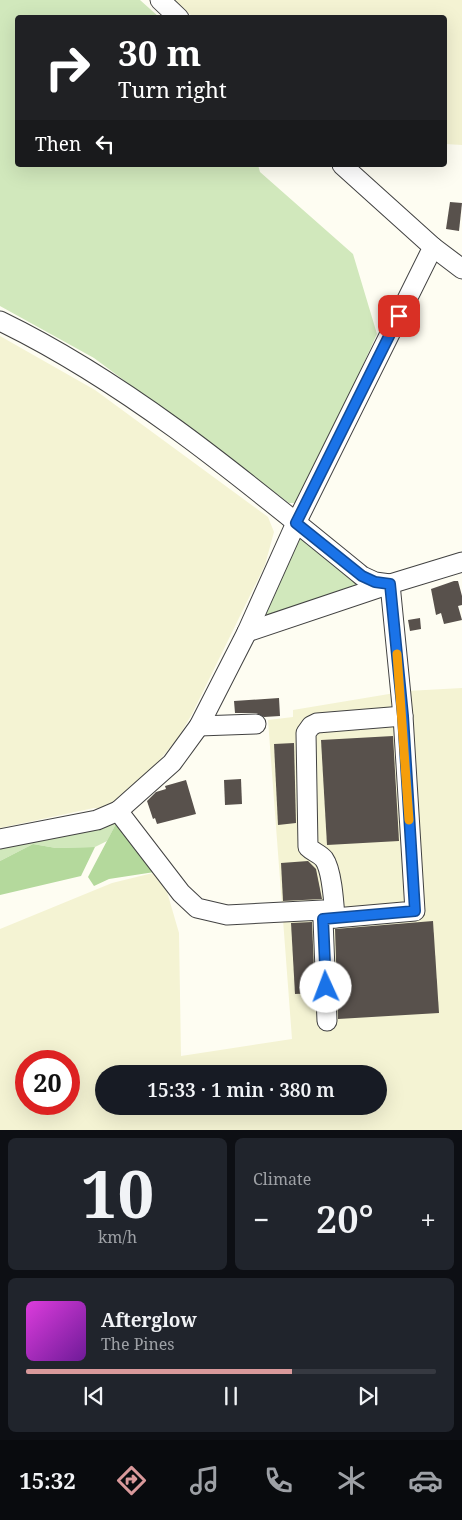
<!DOCTYPE html>
<meta charset="utf-8">
<style>
:root{--surface:#171b24;--page:#20242c;--text:#f1f3f6;--muted:#9ea1a6;--line:#363941;--accent:#d9999b}
body{margin:0;font-family:"Noto Serif",serif;background:var(--page);color:var(--text);height:100vh;display:flex;flex-direction:column;font-size:19px;white-space:nowrap}
*{box-sizing:border-box;margin:0}
p{font-size:16px;color:var(--muted)}
.icon{flex:none;width:28px;height:28px;fill:none;stroke:currentColor;stroke-width:2;stroke-linecap:round;stroke-linejoin:round}
.map{position:relative;height:1130px;overflow:hidden}
.drawer{display:flex;flex-direction:column;gap:8px;padding:8px;background:#0d0f14;flex:1}
.drawer>*{flex:none}
.banner{position:absolute;left:15px;top:15px;width:432px;height:152px;border-radius:5px;box-shadow:0 5px 20px #0002;background:#202124;color:#fff;overflow:hidden}
.speed{position:absolute;left:15px;top:1050px;display:flex;gap:10px;font-size:25px;font-weight:700;text-align:center}
.speed>*{display:grid;place-content:center;width:65px;height:65px;border-radius:50%;background:var(--surface);box-shadow:0 5px 20px #0002;line-height:1}
.speed .limit{border:8px solid #d22;background:#fff;color:#111}
.pin{position:absolute;display:grid;place-items:center;width:42px;height:42px;color:#fff;margin:-21px;border-radius:10px;box-shadow:0 2px 8px #0006}
.me{position:absolute;width:55px;margin:-28px;rotate:358deg;stroke-linejoin:round;filter:drop-shadow(0 0 4px #0008)}
.turn{display:flex;align-items:center;gap:18px;height:105px;padding:0 20px;font-size:22px}
.turn .icon{width:65px;height:65px;stroke-width:2.5}
.turn b{display:block;font-size:35px;line-height:42px}
.then{display:flex;align-items:center;height:48px;padding:0 20px;background:#0003;gap:10px;font-size:19px}
.big{font-size:38px;font-weight:600;line-height:1.1}
.drawer .tile{flex:1;display:flex;flex-direction:column;justify-content:center;gap:8px;min-width:0;padding:0 18px;border-radius:8px;background:var(--page)}
.drawer .dial{align-items:center;gap:0}
.dial b{font-size:65px;line-height:1}
.song{display:flex;align-items:center;gap:15px}
.cover{width:60px;height:60px;border-radius:8px;background:linear-gradient(135deg,hsl(300 70% 55%),hsl(280 70% 35%))}
.played{height:5px;border-radius:2px;background:linear-gradient(90deg,var(--accent) 65%,var(--line) 65%)}
.keys{display:flex;justify-content:space-around;direction:ltr}
.heat{display:flex;justify-content:space-between;align-items:center;font-size:28px;direction:ltr}
.drawer .tiles{flex:1;display:grid;gap:8px;grid-template-columns:1fr 1fr}
.tile:last-child{grid-column:span 2}
.trip{position:absolute;left:95px;top:1065px;width:292px;height:50px;border-radius:25px;background:var(--surface);box-shadow:0 5px 20px #0002;font-weight:600;line-height:50px;text-align:center}
.dock{display:flex;height:80px;justify-content:space-around;align-items:center;background:#090b0e;color:var(--muted)}
.dock .icon{width:35px;height:35px}
.dock .selected{color:var(--accent)}
.dock b{font-size:22px;color:var(--text)}
.map>svg:first-child{display:block}
</style>
<div class="map">
<svg width="462" height="1130" viewBox="0 0 462 1130">
<rect width="100%" height="100%" fill="#fefdf2"/>
<g fill="#f4f3d3" fill-rule="evenodd">
<polygon points="174,0 462,0 462,145 445,144 445,18 193,17"/>
<polygon points="0,336 95,390 268,517 274,532 265,565 192,714 178,738 152,769 111,809 94,808 0,828"/>
<path d="M462 688V1130H0V929L112 883 161 871 179 933 181 1056 292 1039 268 720 293 717V710L407 691ZM26 1061H69V1104H26ZM104 1074H379V1106H104Z"/>
</g>
<g fill="#d1e8bc">
<polygon points="0,0 140,0 159,17 18,18 18,165 258,165 260,172 353,254 377,334 300,503 289,503 94,358 0,306"/>
<polygon points="299,535 362,589 262,618"/>
<polygon points="119,818 107,841 95,847 56,848 33,844 0,861 0,842"/>
</g>
<g fill="#b4d99c">
<polygon points="119,818 161,871 109,879 94,886 88,877"/>
<polygon points="33,844 56,848 95,847 81,876 0,895 0,861"/>
</g>
<g fill="#58514c">
<polygon points="450,202 462,203 459,231 446,229"/>
<polygon points="454,581 458,581 462,596 462,605 458,606 462,620 444,624 441,613 436,615 431,589"/>
<polygon points="420,618 421,629 410,631 408,620"/>
<polygon points="279,698 280,716 264,717 256,713 235,713 234,701"/>
<polygon points="393,736 399,841 327,845 321,740"/>
<polygon points="294,743 296,823 278,825 274,744"/>
<polygon points="241,779 242,804 225,805 224,780"/>
<polygon points="186,780 196,814 157,824 155,818 153,819 147,801 156,792 166,789 165,786"/>
<polygon points="308,861 316,869 322,899 283,901 281,863"/>
<polygon points="433,921 439,1013 338,1019 335,929"/>
<polygon points="312,922 315,993 295,994 291,923"/>
</g>
<g fill="none" stroke-linecap="round" stroke-linejoin="round">
<g stroke="#424242" stroke-width="21">
<g id="minor">
<polyline points="160,0 179,18"/>
<polyline points="433,247 462,269"/>
<path d="M0 321C132 385 249 484 362 576L375 582 390 584"/>
<polyline points="247,632 387,585"/>
<polyline points="199,726 256,724"/>
<polyline points="118,811 172,763 199,726 247,632 296,523 433,247 342,165"/>
<polyline points="0,839 97,820 118,811 181,893 197,908 227,915 323,910 323,919 415,911 403,716 390,584 462,562"/>
<path d="M335 918C334 904 332 870 324 859 320 854 313 852 308 847L306 733 311 726 317 723 403 716"/>
<polyline points="323,919 327,1021"/>
</g>
</g>
<use href="#minor" stroke="#fff" stroke-width="19"/>
</g>
<g fill="none" stroke-linecap="round" stroke-linejoin="round">
<g stroke="#114b97" stroke-width="12">
<polyline id="route" points="326,987 323,919 415,911 403,716 390,584 375,582 362,576 296,523 399,316"/>
</g>
<use href="#route" stroke="#1a73e8" stroke-width="9"/>
<polyline stroke="#f59e0b" stroke-width="9" points="397,654 409,820"/>
</g>
</svg>
<div class="speed"><div class="limit">20</div></div>
<div class="pin" style="left:399px;top:316px;background:#d93025"><svg class="icon" aria-label="arrive" viewBox="0 0 24 24"><path d="M6 21V4h12l-3 4 3 4H6"/></svg></div>
<svg class="me" style="left:326px;top:987px" viewBox="-20 -20 40 40"><circle r="19" fill="#fff"/><path d="M0-13L10 11 0 6-10 11z" fill="#1a73e8"/></svg>
<div class="trip">15:33 · 1 min · 380 m</div>
<div class="banner">
<div class="turn"><svg class="icon" aria-label="right" viewBox="0 0 24 24"><path d="M7 20v-9h11M14 6l5 5-5 5"/></svg><div><b>30 m</b>Turn right</div></div>
<div class="then">Then<svg class="icon" aria-label="left" viewBox="0 0 24 24"><path d="M17 20v-9H6M10 6l-5 5 5 5"/></svg></div>
</div>
</div>
<section class="drawer">
<div class="tiles">
<div class="tile dial"><b>10</b><p>km/h</p></div>
<div class="tile"><p>Climate</p>
<div class="heat"><a>−</a><b class="big">20°</b><a>+</a></div>
</div>
<div class="tile">
<div class="song"><i class="cover"></i><div><b>Afterglow</b><p>The Pines</p></div></div>
<div class="played"></div>
<div class="keys"><svg class="icon" aria-label="previous" viewBox="0 0 24 24"><path d="M18 5L8 12l10 7zM5 5v14"/></svg><svg class="icon" aria-label="pause" viewBox="0 0 24 24"><path d="M8 5v14M16 5v14"/></svg><svg class="icon" aria-label="next" viewBox="0 0 24 24"><path d="M6 5l10 7-10 7zM19 5v14"/></svg></div>
</div>
</div>
</section>
<nav class="dock">
<b>15:32</b>
<svg class="icon selected" aria-label="directions" viewBox="0 0 24 24"><path d="M12 3l9 9-9 9-9-9zM9 14v-3h6M13 9l2 2-2 2"/></svg>
<svg class="icon" aria-label="music" viewBox="0 0 24 24"><path d="M9 18V5l10-2v13"/><circle cx="6" cy="18" r="3"/><circle cx="16" cy="16" r="3"/></svg>
<svg class="icon" aria-label="phone" viewBox="0 0 24 24"><path d="M5 4h4l2 5-3 2q2 4 5 5l2-3 5 2v4C11 20 4 13 5 4z"/></svg>
<svg class="icon" aria-label="climate" viewBox="0 0 24 24"><path d="M12 3v18M4 7l16 10M4 17L20 7"/></svg>
<svg class="icon" aria-label="car" viewBox="0 0 24 24"><path d="M5 17H2v-5l4-1 3-4h7l3 4 3 1v5h-3M9 17h6M6 11h13"/><circle cx="7" cy="17" r="2"/><circle cx="17" cy="17" r="2"/></svg>
</nav>
